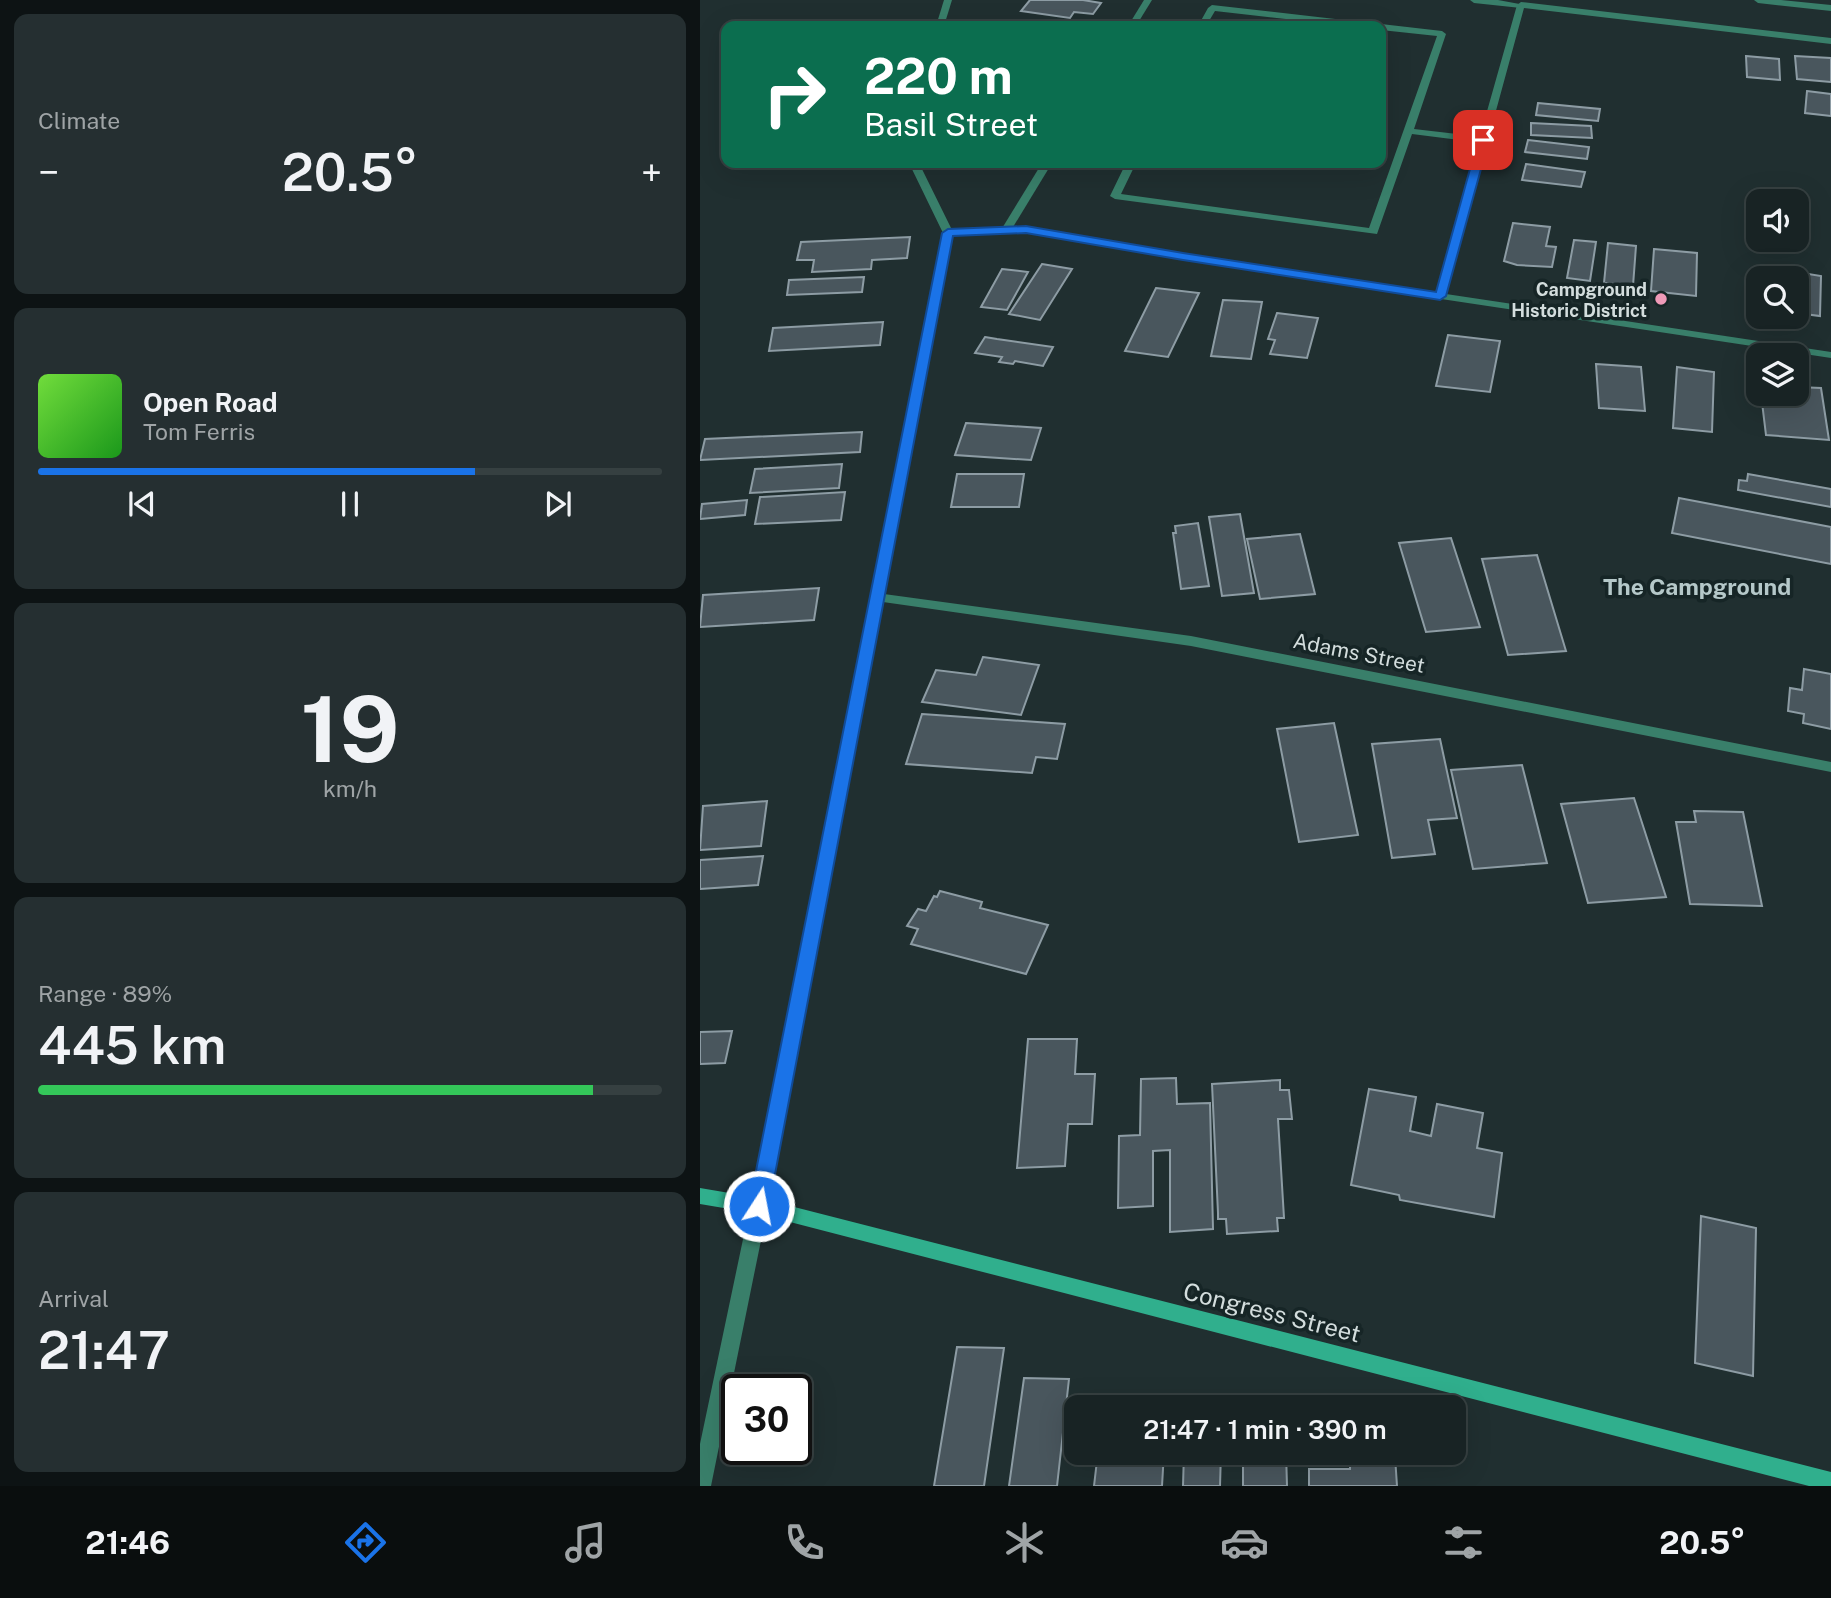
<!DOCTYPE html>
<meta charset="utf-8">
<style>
:root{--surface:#182324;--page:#252f31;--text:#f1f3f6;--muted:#9fa4a6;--line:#364041;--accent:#1a73e8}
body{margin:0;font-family:"Public Sans",sans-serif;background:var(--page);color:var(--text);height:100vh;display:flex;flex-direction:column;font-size:26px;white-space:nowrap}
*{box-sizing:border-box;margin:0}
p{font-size:23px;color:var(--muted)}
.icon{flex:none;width:38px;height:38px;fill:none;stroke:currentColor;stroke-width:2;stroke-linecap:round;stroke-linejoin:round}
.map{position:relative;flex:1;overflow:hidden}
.side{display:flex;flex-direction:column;gap:14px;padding:14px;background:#0d1314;width:700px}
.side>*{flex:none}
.hud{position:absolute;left:21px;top:21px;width:665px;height:147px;border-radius:14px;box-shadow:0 7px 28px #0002,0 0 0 2px var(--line);background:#0b6e4f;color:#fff;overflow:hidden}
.tools{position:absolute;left:1046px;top:189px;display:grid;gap:14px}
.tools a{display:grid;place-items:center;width:63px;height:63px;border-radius:14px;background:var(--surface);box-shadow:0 7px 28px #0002,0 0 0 2px var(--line);font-size:35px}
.speed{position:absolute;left:21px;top:1374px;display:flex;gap:14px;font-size:35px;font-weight:700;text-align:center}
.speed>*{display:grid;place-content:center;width:91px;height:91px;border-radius:50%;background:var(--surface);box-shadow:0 7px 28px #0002,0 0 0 2px var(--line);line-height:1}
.speed .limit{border:4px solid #111;border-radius:10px;background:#fff;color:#111}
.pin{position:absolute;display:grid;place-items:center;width:60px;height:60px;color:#fff;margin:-30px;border-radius:14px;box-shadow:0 4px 10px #0006}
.me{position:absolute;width:77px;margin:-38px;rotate:11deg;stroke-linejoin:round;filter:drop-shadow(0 0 5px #0008)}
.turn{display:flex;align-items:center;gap:24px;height:147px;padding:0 28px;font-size:32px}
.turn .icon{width:91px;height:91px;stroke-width:2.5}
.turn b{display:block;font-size:49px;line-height:60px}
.big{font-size:52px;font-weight:600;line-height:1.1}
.side .widget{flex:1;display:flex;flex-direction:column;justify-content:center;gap:10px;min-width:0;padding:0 24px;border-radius:14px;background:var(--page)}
.side .dial{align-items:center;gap:0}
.dial b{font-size:91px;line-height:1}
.song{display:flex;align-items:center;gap:21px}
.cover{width:84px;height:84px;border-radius:10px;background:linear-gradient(135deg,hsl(100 70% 55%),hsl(120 70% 35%))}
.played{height:7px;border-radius:4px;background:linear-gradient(90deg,var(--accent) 70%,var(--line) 70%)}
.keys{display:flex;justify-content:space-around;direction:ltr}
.heat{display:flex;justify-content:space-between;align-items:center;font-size:38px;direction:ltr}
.charge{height:10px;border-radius:5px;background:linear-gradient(90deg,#34c759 89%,var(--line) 0)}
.trip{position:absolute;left:364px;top:1395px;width:402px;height:70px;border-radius:14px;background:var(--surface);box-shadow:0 7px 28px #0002,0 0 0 2px var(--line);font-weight:600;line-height:70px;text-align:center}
.menu{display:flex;height:112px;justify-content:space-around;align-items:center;background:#0a0e0e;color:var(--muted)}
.menu .icon{width:49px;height:49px}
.menu .current{color:var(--accent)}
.menu b{font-size:32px;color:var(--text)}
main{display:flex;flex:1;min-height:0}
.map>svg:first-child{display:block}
</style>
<main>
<section class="side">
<div class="widget"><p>Climate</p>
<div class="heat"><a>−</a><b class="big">20.5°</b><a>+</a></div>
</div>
<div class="widget">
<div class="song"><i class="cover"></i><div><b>Open Road</b><p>Tom Ferris</p></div></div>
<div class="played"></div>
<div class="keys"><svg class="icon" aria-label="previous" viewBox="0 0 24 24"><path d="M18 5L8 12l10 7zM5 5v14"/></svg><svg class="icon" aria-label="pause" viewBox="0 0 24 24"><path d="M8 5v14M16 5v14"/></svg><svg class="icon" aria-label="next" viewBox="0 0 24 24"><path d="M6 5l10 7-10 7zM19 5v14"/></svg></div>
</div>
<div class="widget dial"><b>19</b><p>km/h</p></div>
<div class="widget"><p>Range · 89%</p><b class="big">445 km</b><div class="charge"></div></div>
<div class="widget"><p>Arrival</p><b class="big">21:47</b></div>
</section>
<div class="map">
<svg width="1131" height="1486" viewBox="0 0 1131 1486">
<rect width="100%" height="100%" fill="#202f30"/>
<g fill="#49565d" stroke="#8d9ca4" stroke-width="2">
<polygon points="330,0 383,0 401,3 393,14 374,12 370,18 321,11"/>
<polygon points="1046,56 1079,59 1080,80 1047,77"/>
<polygon points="1095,56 1131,58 1131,82 1097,79"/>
<polygon points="1107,91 1131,94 1131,116 1105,113"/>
<polygon points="838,103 900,109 898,121 836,115"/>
<polygon points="831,123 891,126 892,138 831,135"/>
<polygon points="828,140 889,147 887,159 825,152"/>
<polygon points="826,164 885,172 881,187 822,180"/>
<polygon points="813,223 850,227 846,246 856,247 852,267 817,265 804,261"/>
<polygon points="210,237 207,258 172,260 171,269 112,272 114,260 97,260 101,242"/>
<polygon points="874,240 896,242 890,281 867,278"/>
<polygon points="908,243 936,246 933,286 904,283"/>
<polygon points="954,249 997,253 996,296 951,291"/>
<polygon points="342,264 372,269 340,320 309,314"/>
<polygon points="302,269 328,272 307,310 281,307"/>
<polygon points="1090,271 1121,276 1120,316 1097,313 1097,278 1090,278"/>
<polygon points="164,277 162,292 87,295 89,280"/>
<polygon points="456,288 499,293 468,357 425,351"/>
<polygon points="523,300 562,302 551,359 511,356"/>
<polygon points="577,313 618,318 607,358 570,354 575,340 568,339"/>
<polygon points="183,322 180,345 69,351 73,328"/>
<polygon points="748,335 800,341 790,392 736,386"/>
<polygon points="285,337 297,339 353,347 343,366 315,361 313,364 299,362 302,357 275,353"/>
<polygon points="896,364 941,367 945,411 899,408"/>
<polygon points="977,367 1014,372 1012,432 973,428"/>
<polygon points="1097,387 1121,388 1129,440 1066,435 1061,394 1097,394"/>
<polygon points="266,423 341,428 331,460 255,455"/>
<polygon points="162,432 160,452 0,460 5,439"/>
<polygon points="142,464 139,488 50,493 55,469"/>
<polygon points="257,474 324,474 319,507 251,507"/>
<polygon points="1048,474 1131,489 1131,507 1038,490 1039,480 1047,481"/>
<polygon points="145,492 141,520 55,524 60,497"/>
<polygon points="979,498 1131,527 1131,564 972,533"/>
<polygon points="47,500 45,515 0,519 2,504"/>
<polygon points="540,514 554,593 522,596 509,517"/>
<polygon points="498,523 509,586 481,589 473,533 476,533 475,526"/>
<polygon points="600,534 615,594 560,599 547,539"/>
<polygon points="751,538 780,627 726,632 699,543"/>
<polygon points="837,555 866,651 808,655 782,559"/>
<polygon points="119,588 114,620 0,627 3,595"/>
<polygon points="283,657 339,665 321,715 222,702 236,670 276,675"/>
<polygon points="1104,669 1131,674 1131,729 1103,723 1104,714 1088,711 1090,688 1102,690"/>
<polygon points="222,714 365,724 357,759 336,757 332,773 206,764"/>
<polygon points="634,723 658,835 599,842 577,729"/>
<polygon points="740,739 757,818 728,820 735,854 692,858 672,744"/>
<polygon points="822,765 847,863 773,869 751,770"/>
<polygon points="934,798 966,897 888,903 861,804"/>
<polygon points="67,801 61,846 0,850 3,806"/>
<polygon points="994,811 1043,812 1062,906 990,904 976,822 996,822"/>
<polygon points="63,856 58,885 0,889 0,860"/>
<polygon points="240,891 282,902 280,908 348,925 326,974 211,944 218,929 207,926 218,909 226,911 234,896 237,897"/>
<polygon points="32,1031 25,1063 0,1064 0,1032"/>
<polygon points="328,1039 377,1039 375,1074 395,1074 392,1124 368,1124 365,1166 317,1168"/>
<polygon points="476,1078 477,1104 510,1103 513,1229 470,1232 470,1150 453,1151 453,1206 418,1208 419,1136 440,1135 441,1079"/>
<polygon points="580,1080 580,1090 589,1090 592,1119 578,1119 584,1218 577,1218 578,1231 527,1234 526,1219 518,1219 518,1213 512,1084"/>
<polygon points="669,1089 716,1097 710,1131 731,1136 737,1104 783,1113 777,1148 802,1153 794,1217 700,1200 699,1195 651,1185"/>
<polygon points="1001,1216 1056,1228 1053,1376 995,1363"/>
<polygon points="257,1347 304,1348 284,1486 234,1486"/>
<polygon points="324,1378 369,1379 357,1486 309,1486"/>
<polygon points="398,1452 464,1452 462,1486 394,1486"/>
<polygon points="484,1452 521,1452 520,1486 483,1486"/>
<polygon points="543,1452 586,1452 587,1486 543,1486"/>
<polygon points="695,1456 697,1486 609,1486 609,1469 650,1469 650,1457"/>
</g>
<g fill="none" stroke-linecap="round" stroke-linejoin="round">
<g fill="#397f6a" fill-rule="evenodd">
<polygon points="444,0 452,0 436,26 428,26"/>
<polygon points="770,0 798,0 825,5 821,8 774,3"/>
<polygon points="1054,0 1081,0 1131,5 1131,11 1058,3"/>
<polygon points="512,5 670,23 674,26 649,26 515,11 506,26 498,26 508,8"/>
<polygon points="681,24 742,31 746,34 714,129 783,137 788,140 783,143 712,134 677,234 415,199 410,196 426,163 436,163 421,194 669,228 737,36 681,30 681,26 677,26"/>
<polygon points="342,163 352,163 310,232 302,232 301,230"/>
</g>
<g fill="#397f6a" fill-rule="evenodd">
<polygon points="244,0 252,0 244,26 236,26"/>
<polygon points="821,2 1131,38 1131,44 824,8 746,294 1131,352 1131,358 483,260 326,232 253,236 184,594 491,636 1131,762 1131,772 491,646 183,602 68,1206 11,1486 0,1486 0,1444 50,1206 243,233 209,163 219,163 252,230 326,226 483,254 736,292 817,5"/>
</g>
<polygon fill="#30af8d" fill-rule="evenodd" points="0,1188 59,1198 1131,1472 1131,1486 1109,1486 59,1214 0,1204"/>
</g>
<polygon fill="#1a73e8" stroke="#114b97" stroke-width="2" points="783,136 789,140 746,296 740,300 483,260 326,233 253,236 69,1206 66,1212 59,1215 52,1212 49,1206 242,233 248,229 326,226 483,253 736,292 778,140"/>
<circle fill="#ef9ab8" stroke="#162526" stroke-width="2.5" cx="961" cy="299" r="7"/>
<g text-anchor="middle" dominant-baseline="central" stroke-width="7" stroke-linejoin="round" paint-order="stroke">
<g font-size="18" font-weight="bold" fill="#d3dddd" stroke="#162526" text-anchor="end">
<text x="947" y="289">Campground<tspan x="947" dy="21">Historic District</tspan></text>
</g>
<g font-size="21" fill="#d3dddd" stroke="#162526">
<text transform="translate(659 653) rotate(11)">Adams Street</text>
</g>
<g font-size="23" font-weight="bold" fill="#b5c8c9" stroke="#162526">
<text x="997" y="586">The Campground</text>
</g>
<g font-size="24" fill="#d3dddd" stroke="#162526">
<text transform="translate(572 1312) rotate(14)">Congress Street</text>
</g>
</g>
</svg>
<div class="tools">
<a><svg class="icon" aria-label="sound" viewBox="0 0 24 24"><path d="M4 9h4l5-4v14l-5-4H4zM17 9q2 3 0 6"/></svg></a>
<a><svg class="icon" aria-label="search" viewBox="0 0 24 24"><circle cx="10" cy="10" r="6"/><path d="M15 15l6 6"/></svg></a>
<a><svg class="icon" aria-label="layers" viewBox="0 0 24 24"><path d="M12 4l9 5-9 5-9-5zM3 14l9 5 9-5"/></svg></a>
</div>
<div class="speed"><div class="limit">30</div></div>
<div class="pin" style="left:783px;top:140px;background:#d93025"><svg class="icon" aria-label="arrive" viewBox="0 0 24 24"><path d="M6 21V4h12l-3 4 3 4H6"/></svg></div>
<svg class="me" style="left:59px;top:1206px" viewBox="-20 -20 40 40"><circle r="17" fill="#1a73e8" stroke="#fff" stroke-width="3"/><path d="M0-11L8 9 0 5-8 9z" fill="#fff"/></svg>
<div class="trip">21:47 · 1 min · 390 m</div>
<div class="hud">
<div class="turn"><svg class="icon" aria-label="right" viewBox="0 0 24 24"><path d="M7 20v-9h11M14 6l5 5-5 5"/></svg><div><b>220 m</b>Basil Street</div></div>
</div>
</div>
</main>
<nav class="menu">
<b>21:46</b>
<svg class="icon current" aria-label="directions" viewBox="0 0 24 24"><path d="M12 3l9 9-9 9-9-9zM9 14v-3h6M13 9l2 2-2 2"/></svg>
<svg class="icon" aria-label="music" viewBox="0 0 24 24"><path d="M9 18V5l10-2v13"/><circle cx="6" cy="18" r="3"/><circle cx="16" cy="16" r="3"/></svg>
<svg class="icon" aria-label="phone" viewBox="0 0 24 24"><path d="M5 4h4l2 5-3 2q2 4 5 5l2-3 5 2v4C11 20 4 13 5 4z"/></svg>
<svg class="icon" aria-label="climate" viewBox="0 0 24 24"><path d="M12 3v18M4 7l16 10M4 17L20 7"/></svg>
<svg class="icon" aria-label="car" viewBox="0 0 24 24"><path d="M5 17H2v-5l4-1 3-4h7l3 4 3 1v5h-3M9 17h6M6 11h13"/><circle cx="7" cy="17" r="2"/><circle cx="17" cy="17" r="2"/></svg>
<svg class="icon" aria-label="filters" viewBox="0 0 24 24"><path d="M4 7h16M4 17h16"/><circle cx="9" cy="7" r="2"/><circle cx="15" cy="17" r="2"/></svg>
<b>20.5°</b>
</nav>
